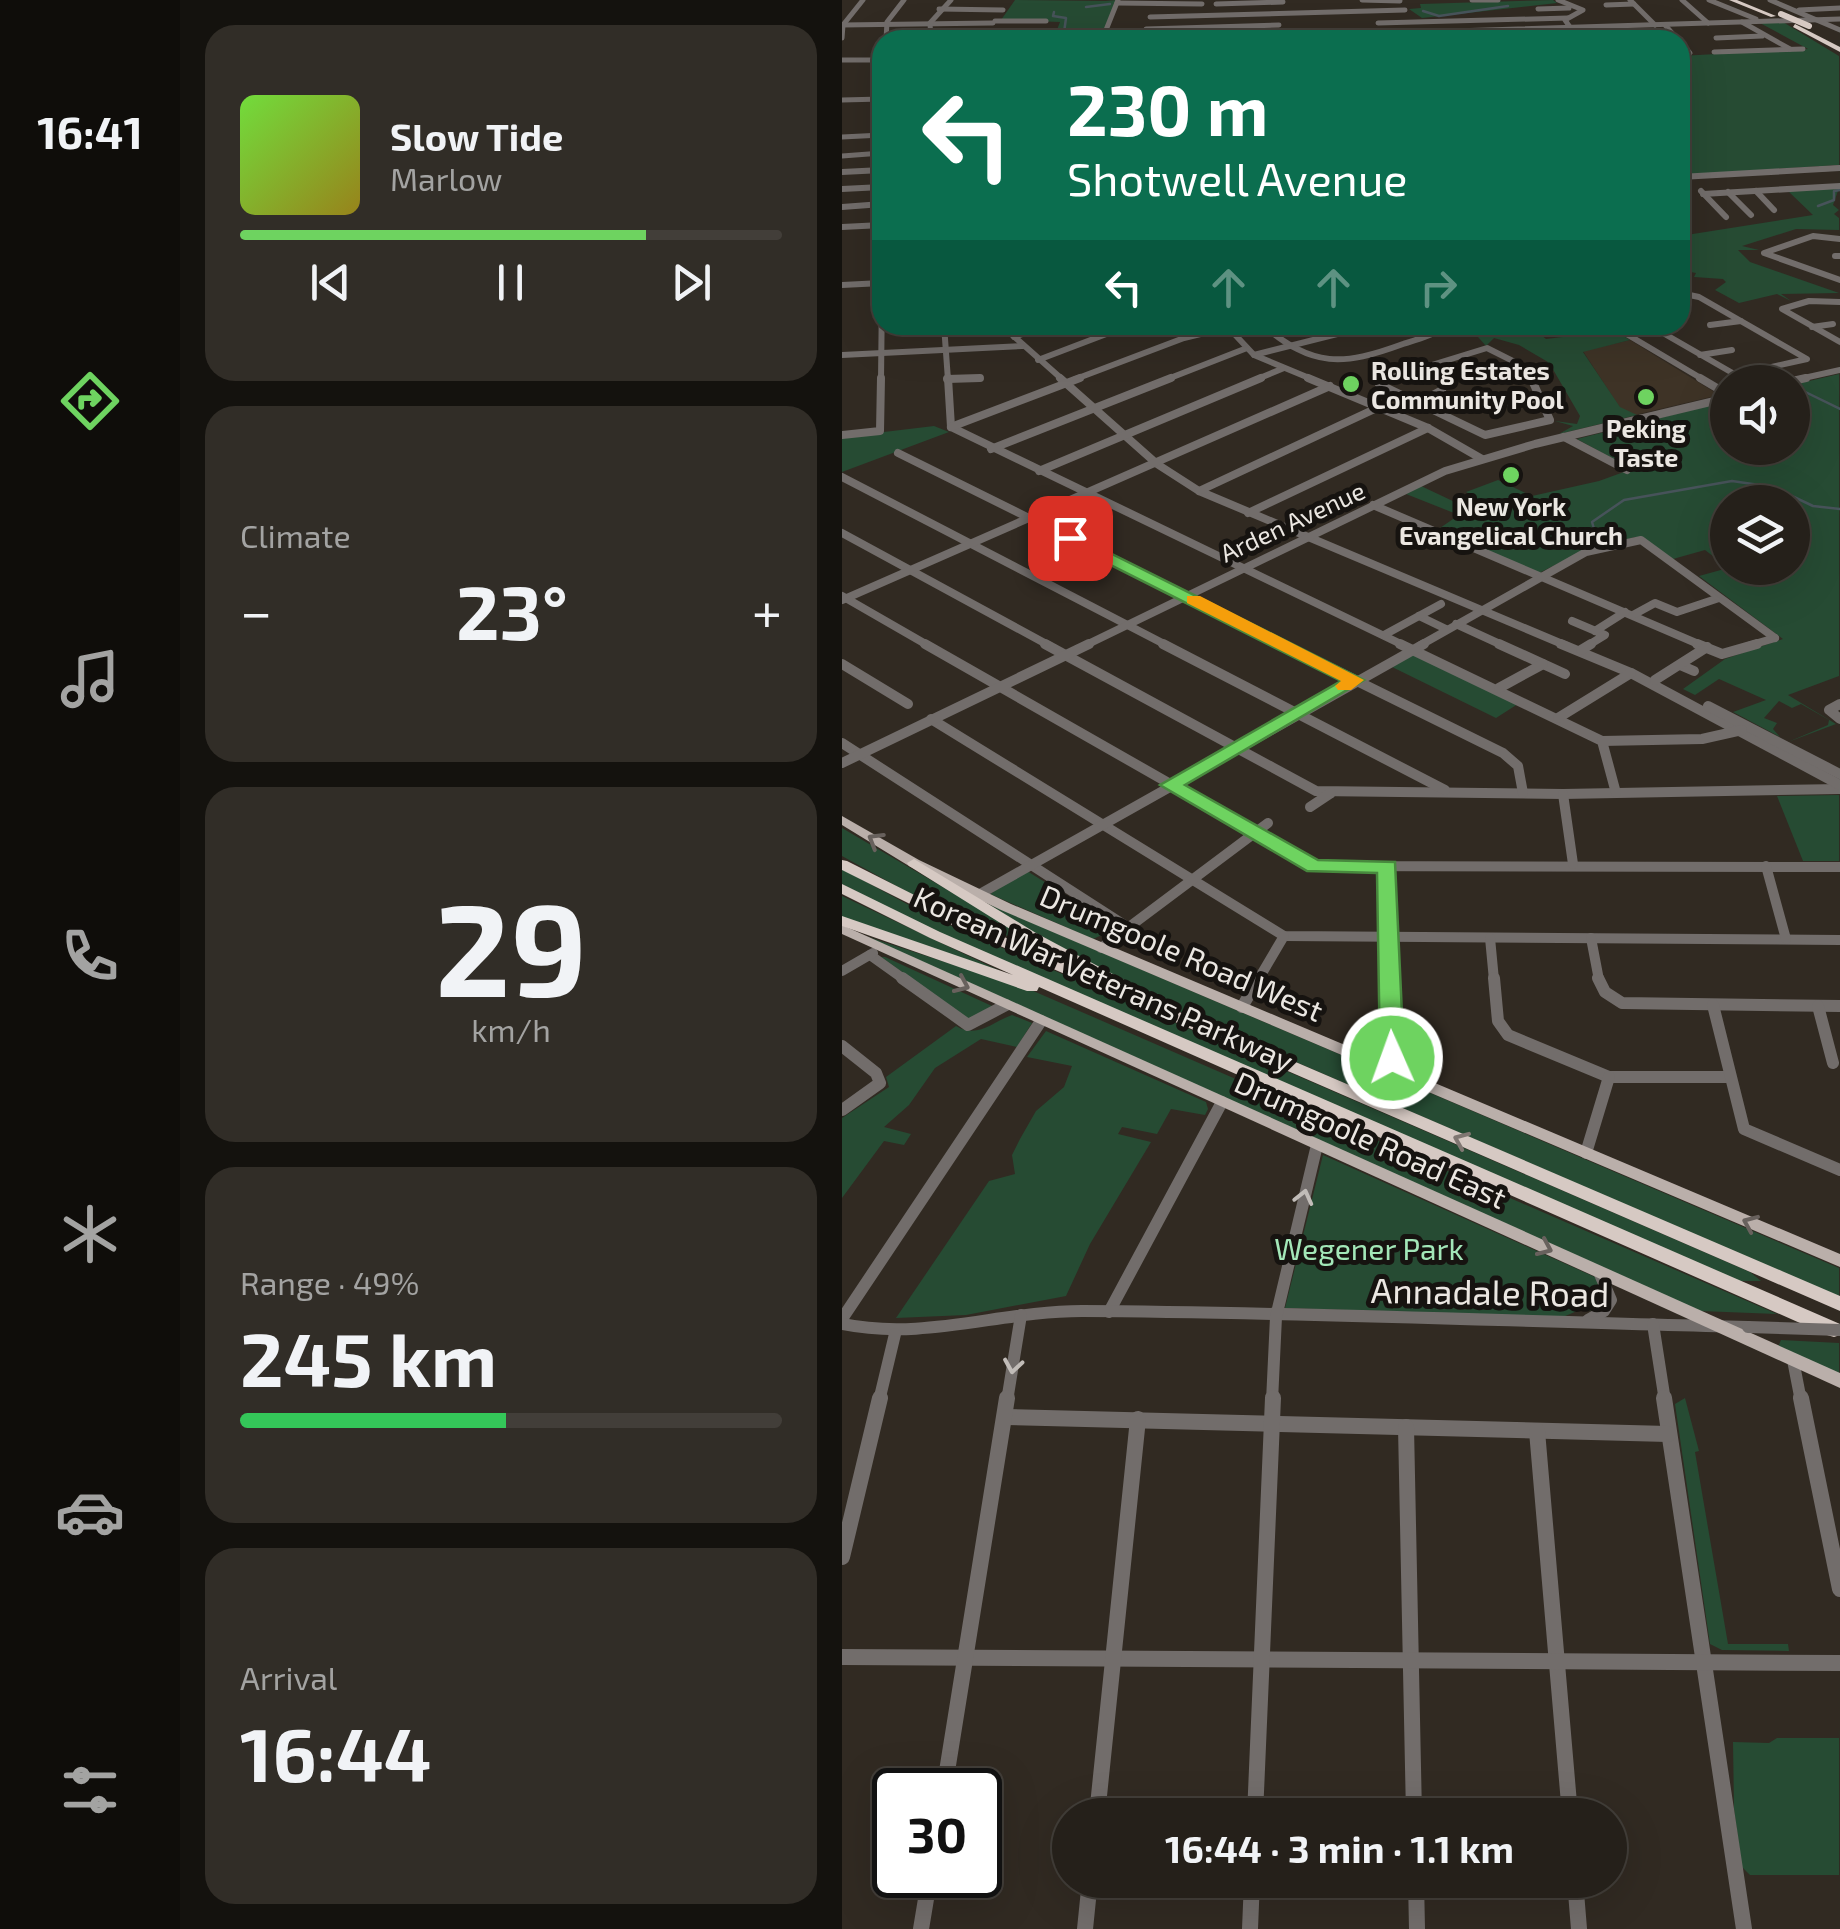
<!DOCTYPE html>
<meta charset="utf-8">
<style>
:root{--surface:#25201a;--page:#312d27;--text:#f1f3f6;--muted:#a3a3a2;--line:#423e39;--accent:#6ed360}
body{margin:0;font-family:"Exo 2",sans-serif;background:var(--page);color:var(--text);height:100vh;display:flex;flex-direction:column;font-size:38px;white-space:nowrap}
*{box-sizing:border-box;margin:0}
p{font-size:32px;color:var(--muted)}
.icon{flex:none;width:55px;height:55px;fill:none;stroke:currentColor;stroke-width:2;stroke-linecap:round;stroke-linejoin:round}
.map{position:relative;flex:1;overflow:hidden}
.drawer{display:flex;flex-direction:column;gap:25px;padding:25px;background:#14120e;width:662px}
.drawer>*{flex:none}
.hud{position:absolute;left:30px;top:30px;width:818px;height:305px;border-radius:30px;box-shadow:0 10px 40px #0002,0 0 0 2px var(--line);background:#0b6e4f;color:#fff;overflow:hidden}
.tools{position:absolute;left:868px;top:365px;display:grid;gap:20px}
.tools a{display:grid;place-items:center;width:100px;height:100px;border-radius:50%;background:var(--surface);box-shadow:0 10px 40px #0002,0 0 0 2px var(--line);font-size:50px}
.speed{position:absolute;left:30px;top:1768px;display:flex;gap:20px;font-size:50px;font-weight:700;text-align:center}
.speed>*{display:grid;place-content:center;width:130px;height:130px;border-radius:50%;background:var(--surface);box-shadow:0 10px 40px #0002,0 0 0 2px var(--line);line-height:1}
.speed .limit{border:5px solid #111;border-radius:15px;background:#fff;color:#111}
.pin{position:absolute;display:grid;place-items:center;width:85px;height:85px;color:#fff;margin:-42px;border-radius:20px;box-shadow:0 5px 15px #0006}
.me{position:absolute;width:110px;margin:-55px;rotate:358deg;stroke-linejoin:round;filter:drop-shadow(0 0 8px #0008)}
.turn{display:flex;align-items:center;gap:35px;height:210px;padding:0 30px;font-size:45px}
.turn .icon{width:130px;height:130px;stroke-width:2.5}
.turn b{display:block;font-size:70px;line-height:85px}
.lanes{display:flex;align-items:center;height:95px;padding:0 30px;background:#0003;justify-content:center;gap:50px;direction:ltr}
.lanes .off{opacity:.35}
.big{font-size:75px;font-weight:700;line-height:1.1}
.drawer .tile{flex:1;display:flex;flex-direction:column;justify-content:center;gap:15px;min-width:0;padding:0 35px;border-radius:30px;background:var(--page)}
.drawer .dial{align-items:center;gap:0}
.dial b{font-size:130px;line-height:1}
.song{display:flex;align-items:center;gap:30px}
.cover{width:120px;height:120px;border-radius:15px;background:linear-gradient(135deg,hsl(100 70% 55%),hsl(50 70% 35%))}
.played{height:10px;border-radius:5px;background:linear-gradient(90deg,var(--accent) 75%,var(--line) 75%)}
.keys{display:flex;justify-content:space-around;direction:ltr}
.heat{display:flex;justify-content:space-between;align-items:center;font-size:55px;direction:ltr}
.charge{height:15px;border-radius:8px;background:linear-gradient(90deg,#34c759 49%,var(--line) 0)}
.trip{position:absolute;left:210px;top:1798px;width:575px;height:100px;border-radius:50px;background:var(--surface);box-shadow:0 10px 40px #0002,0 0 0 2px var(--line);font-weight:700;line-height:100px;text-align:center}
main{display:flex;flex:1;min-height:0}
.menu{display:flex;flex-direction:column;width:180px;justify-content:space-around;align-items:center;background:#0f0d0a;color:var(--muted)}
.menu .icon{width:70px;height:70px}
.menu .active{color:var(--accent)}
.menu b{font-size:45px;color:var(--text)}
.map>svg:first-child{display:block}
</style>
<main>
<nav class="menu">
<b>16:41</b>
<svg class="icon active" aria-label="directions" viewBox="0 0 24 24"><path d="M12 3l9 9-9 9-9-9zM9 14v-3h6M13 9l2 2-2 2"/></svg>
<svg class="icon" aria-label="music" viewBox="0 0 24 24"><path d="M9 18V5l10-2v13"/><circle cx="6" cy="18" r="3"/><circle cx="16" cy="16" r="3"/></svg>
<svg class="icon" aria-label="phone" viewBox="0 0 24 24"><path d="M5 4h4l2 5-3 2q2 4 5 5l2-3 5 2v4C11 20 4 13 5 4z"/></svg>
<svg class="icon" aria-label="climate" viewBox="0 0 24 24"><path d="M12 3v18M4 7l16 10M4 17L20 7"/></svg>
<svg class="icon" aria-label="car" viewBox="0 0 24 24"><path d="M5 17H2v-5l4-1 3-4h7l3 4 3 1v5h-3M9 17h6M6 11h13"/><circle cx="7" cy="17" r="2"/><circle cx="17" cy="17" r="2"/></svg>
<svg class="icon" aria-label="filters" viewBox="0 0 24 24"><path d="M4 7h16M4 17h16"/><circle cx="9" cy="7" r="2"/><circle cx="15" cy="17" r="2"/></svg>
</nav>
<section class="drawer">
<div class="tile">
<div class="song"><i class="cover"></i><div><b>Slow Tide</b><p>Marlow</p></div></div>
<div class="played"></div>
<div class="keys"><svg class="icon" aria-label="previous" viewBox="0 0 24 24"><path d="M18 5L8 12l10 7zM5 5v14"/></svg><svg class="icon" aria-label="pause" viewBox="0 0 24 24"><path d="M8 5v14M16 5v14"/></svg><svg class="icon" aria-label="next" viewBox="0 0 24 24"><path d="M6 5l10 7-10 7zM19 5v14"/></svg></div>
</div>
<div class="tile"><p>Climate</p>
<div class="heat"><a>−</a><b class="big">23°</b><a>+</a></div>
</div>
<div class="tile dial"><b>29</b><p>km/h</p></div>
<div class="tile"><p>Range · 49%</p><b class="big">245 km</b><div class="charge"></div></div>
<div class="tile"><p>Arrival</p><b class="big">16:44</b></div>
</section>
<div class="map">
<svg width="998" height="1929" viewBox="0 0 998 1929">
<rect width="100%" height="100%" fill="#312a22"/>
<polygon fill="#3e3326" points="788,340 877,395 784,417 741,351"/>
<g fill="#264b33">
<polygon points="173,0 263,1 275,0 257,40 211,40 218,22 159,20"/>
<polygon points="711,0 715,3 580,18 567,9 579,8 578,4"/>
<polygon points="941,22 997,56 997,165 838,175 838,56 966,49 918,23"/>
<polygon points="997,188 991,205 997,210 992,214 997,218 997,230 954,229 900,246 917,250 896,250 908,262 997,293 939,294 949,301 935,294 897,303 873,290 884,282 881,279 852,277 854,273 838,270 838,236 971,215 946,191"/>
<polygon points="634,325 687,325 704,339 745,334 732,325 744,332 753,330 749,325 754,329 753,333 775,332 788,340 741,352 778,407 795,415 717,434 731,426 713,421 735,424 738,416 709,366 690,367 706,362 677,345 652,338 644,346 636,337 607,330 629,333"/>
<polygon points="997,374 997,676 946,695 994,724 946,742 986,725 987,720 959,704 950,708 937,701 922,718 935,723 931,729 938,737 891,712 924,700 877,679 853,695 841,689 883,659 941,639 857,576 886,568 950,568 950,502 885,502 885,567 863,550 831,559 793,537 737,553 697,573 595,530 617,515 564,494 579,486 615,503 631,496 624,492 656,480 690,496 757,481 790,469 735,439 885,401 885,448 950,448 950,385"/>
<polygon points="92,426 107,432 0,472 0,437"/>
<polygon points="578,653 679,702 654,718 546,665"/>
<polygon points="997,795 997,861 961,861 935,796"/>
<polygon points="0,828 230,963 78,899 0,856"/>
<polygon points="0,869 91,918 908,1272 919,1281 894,1281 826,1253 86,928 0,884"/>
<polygon points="185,871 272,925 271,930 251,939 148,894"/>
<polygon points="125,895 997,1268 997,1297 343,1014 208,945"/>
<polygon points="0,896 179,981 0,919"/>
<polygon points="23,936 189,990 935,1314 858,1311"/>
<polygon points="39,957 43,957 150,1006 128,1020"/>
<path d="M170 1015 190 1023 175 1047 139 1039 93 1068 67 1105 42 1127 69 1134 62 1145 42 1141 0 1198V1118L47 1087 44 1077 114 1026C136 1039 150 1022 170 1015Z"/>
<polygon points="204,1031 364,1102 366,1109 363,1115 329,1109 315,1134 280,1127 276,1134 309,1142 248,1244 224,1296 124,1315 54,1318 147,1181 173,1174 170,1155 178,1139 194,1111 222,1087 230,1066 185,1057"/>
<polygon points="481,1155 755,1278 766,1295 756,1310 735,1311 721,1317 443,1308"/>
<polygon points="939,1340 997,1343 997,1374 936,1347"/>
<polygon points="843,1398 857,1451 853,1452 886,1644 946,1644 947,1651 880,1650 868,1644 833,1404"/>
<polygon points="935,1738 997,1738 997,1875 908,1875 900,1867 892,1809 891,1742 927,1743"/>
</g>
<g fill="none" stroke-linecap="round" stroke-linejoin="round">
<g stroke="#47535a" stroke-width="2.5">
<polyline points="244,7 268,4"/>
<polyline points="581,11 597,16 666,6"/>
<polyline points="212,12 211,16 224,18 221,40"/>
<polyline points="976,206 992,200 992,191 998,190"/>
<polyline points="951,386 998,409"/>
<polyline points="753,532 750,522 782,500 890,481 931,487 971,506 998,509"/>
</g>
<g stroke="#726d6b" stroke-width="5">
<polyline points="520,0 558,1"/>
<polyline points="630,0 656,0"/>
<polyline points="716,0 741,10 723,20 737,40"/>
<polyline points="788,0 813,25"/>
<polyline points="840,0 866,23"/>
<polyline points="867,0 914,19"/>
<polyline points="928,0 998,30"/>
<polyline points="275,3 360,4"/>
<polyline points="374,4 441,2"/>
<polyline points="764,5 792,4"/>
<polyline points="97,9 161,10"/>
<polyline points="696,9 727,8"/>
<polyline points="957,10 998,8"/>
<polyline points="308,17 563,10"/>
<polyline points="153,21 204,21"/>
<polyline points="900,22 948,49"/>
<polyline points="536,23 726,18"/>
<polyline points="0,25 151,23"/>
<polyline points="823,25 836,40"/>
<polyline points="304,29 437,25"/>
<polyline points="139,32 207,32"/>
<polyline points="0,38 1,25 21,0"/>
<polyline points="874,38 920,36"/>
<polyline points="44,40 45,22 62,0"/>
<polyline points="89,40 88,23 109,0"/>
<polyline points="260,40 276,0"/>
<polyline points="321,40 998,19"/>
<polyline points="838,41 848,53"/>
<polyline points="872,52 961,49"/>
<polyline points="0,60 40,60"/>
<polyline points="0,100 40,99"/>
<polyline points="0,137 40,135"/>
<polyline points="0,156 40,153"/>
<polyline points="978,169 998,168"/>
</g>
<g stroke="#726d6b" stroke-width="6">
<polyline points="0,172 40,170"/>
<polyline points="838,177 998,168"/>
<polyline points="0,189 40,187"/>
<polyline points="859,191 884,217"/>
<polyline points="914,191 932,210"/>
<polyline points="886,192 909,215"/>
<polyline points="861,194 998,186"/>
<polyline points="0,207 40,204"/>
<polyline points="0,227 40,225"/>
<polyline points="998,239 971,236 922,253 998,280"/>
<polyline points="993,256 998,256"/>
<polyline points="0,285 40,283"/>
<polyline points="998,302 967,301 940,309 998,342"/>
<polyline points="102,325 106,380"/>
<polyline points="159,325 221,380"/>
<polyline points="384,325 412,355 472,380"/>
<path d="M421 325C471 368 501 366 561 344 577 339 592 335 605 325"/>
<polyline points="807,325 894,375 965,359 857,297 838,293"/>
<polyline points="868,325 899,321"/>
<polyline points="771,326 862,380"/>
<polyline points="970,327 991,324"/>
<polyline points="172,337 205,325"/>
<polyline points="0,355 180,346"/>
<polyline points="412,355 531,325"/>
<polyline points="858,355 890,350"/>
<polyline points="196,360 288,325"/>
<polyline points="649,373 683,367"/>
<polyline points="105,379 138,378"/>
<polyline points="39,380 40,292"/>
<polyline points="231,380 342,338 387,327"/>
<polyline points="323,380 405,348"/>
<polyline points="413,380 442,368"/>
<polyline points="541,380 645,348 683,367 690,380"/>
<polyline points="953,380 998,370"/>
</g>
<g stroke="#726d6b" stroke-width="8">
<polyline points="106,378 109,427"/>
<polyline points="218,378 315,464 357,491 725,646"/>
<polyline points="466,378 586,428 640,459"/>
<polyline points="543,378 537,384 643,435 708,420 689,378"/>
<polyline points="858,378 885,394"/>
<polyline points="105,379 138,378"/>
<polyline points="946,382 964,378"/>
<polyline points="576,403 600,390"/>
<polyline points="659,403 700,397"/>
<polyline points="109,427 563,646"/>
<polyline points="109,427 238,378"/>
<polyline points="0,435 38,431 39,378"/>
<polyline points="722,437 785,470"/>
<polyline points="149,449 329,378"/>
<polyline points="56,453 445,646"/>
<polyline points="197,471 419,378"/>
<polyline points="0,477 326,646"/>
<polyline points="357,491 537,407"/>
<polyline points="531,505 861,646"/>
<polyline points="406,513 586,428"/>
<polyline points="0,533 208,646"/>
<polyline points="0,596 87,646"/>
<polyline points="0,600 488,386"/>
<polyline points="791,615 813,603 835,612 877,598"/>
<polyline points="577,616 604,629"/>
<polyline points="730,621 763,635 745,646"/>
<polyline points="614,624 662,646"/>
<polyline points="753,631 783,612"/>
<polyline points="542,635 599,604"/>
<polyline points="242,646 603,471 693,444 885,398"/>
<polyline points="577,646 744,552 799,540 933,638"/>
<polyline points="906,646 933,638"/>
</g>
<g stroke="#726d6b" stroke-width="10">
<polyline points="83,644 472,866 998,867"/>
<polyline points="203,644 474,791 721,794 998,789"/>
<polyline points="321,644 603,790"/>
<polyline points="440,644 661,753 676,766 681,793"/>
<polyline points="558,644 760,741 774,793"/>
<polyline points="657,644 723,674"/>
<polyline points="719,644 789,673 998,785"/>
<polyline points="855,644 880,654 915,644"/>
<polyline points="739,650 749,644"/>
<polyline points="0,664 66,704"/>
<polyline points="838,665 852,671"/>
<polyline points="813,680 865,647"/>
<polyline points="657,688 701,664"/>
<polyline points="998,704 987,710 998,719"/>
<polyline points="866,706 998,774"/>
<polyline points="716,718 789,673"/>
<polyline points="89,719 442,936 998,940"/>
<polyline points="760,741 860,739 900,730"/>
<polyline points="0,743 287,928"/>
<polyline points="0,763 247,644"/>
<polyline points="721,794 731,864"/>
<polyline points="468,807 489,793"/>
<polyline points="545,866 548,980"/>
<polyline points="924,866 944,939"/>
<polyline points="136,895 582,644"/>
<polyline points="648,938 652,980"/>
<polyline points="749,938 757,980"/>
<polyline points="259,948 426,823"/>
<polyline points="28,955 63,980"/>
<polyline points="0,971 31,953"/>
<polyline points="416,980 442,936"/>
</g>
<g stroke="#726d6b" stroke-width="12">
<polyline points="60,978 126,1025 164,1005"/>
<polyline points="548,978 550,1071"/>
<polyline points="652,978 656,1021 666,1035 767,1077 886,1077"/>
<polyline points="756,978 763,992 780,1003 998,1006"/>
<polyline points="871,1005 902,1129 998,1170"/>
<polyline points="976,1006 991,1063"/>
<polyline points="400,1007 417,978"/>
<polyline points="0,1046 34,1073 38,1083 0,1110"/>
<polyline points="744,1153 767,1077"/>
<polyline points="267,1312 380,1102"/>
<polyline points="0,1319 199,1021"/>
<polyline points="746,1320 762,1311 769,1300 757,1272"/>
<path d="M0 1324C83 1341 158 1311 240 1311 462 1312 684 1322 906 1327"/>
<polyline points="811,1324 823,1401"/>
<polyline points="951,1360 959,1401"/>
<polyline points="37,1401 53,1334"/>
<polyline points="165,1401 179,1315"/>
<polyline points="430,1401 434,1317 475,1145"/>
</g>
<g stroke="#726d6b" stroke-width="16">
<polyline points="822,1398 902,1929"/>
<polyline points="959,1398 998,1589"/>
<polyline points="164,1417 826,1434"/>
<polyline points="564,1427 572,1815"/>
<polyline points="695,1431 728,1815"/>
<polyline points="0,1557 38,1398"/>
<polyline points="0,1657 998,1663"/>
<polyline points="102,1790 165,1398"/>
<polyline points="255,1815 296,1419"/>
<polyline points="413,1815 431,1398"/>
<polyline points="574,1880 575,1929"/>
<polyline points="733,1880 737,1929"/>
<polyline points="79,1929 88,1875"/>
<polyline points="243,1929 248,1880"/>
<polyline points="408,1929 410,1880"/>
</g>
<g fill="#baafaa" fill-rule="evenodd">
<polygon points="0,816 77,860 169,904 998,1254 998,1267 159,910 67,866 0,825"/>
<polygon points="0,925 998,1373 998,1388 0,934"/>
</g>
<g fill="#d6c9c3" fill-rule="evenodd">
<polygon points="887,0 895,0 934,16 929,17"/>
<polygon points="953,24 998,47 998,52 951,27"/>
<polygon points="72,859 194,933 282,980 285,983 279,987 998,1296 998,1311 110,925 0,870 0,860 5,861 120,919 248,974 184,939 67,866 65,863"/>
<polygon points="0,884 98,932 998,1324 998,1335 992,1337 985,1335 197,987 195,991 185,991 0,926 0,916 171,975 88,938 0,894"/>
</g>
<polyline stroke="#726d6b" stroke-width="12" points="906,1327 998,1330"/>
<polyline stroke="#d6c9c3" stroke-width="6" points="939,14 967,26"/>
</g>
<defs><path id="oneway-chevron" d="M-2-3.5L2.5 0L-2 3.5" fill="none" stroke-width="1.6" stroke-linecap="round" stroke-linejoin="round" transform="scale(2.5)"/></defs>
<g stroke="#68615d">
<use href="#oneway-chevron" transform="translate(33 840) rotate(-149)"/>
<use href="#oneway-chevron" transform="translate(120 985) rotate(24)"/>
<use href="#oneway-chevron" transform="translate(908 1223) rotate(-157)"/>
<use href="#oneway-chevron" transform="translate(703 1248) rotate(24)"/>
</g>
<use stroke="#807772" href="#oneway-chevron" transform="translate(619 1140) rotate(-157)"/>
<g stroke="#c1bcb8">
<use href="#oneway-chevron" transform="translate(462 1197) rotate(-76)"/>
<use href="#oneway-chevron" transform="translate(171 1366) rotate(99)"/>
</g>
<polygon fill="#6ed360" stroke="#48893e" stroke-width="2.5" points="228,533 522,680 343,785 476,860 553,862 562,1058 558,1064 550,1066 538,1058 535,873 465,871 318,785 499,681 223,542 220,538"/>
<polygon fill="#f59e0b" points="345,596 358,596 522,680 509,690 496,690 493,686 499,681 345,603"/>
<g fill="#6ed360" stroke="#161310" stroke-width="4">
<circle cx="509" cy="384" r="10"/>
<circle cx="804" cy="397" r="10"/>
<circle cx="669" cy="475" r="10"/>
</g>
<g text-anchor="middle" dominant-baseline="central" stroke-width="10" stroke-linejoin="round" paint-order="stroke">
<g font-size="25" font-weight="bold" fill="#ebe7e2" stroke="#161310">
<text x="529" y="370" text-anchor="start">Rolling Estates<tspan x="529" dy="29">Community Pool</tspan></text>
<text x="804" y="428">Peking<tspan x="804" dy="29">Taste</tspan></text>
<text x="669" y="506">New York<tspan x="669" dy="29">Evangelical Church</tspan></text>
</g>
<g font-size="25" fill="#ebe7e2" stroke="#161310">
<text transform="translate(450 521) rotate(-25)">Arden Avenue</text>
</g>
<g font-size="30" fill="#ebe7e2" stroke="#161310">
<text transform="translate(340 952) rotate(23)">Drumgoole Road West</text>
<text transform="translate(262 978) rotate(24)">Korean War Veterans Parkway</text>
<text transform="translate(529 1139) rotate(24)">Drumgoole Road East</text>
</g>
<g font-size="30" fill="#a3e7b8" stroke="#161310">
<text x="527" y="1248">Wegener Park</text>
</g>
<g font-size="35" fill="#ebe7e2" stroke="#161310">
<text transform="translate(648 1291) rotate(1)">Annadale Road</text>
</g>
</g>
</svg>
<div class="tools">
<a><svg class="icon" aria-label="sound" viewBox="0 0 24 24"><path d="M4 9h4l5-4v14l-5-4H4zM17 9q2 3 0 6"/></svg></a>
<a><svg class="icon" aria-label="layers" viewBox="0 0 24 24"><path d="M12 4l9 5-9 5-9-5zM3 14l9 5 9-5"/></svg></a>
</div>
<div class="speed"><div class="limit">30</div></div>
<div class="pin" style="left:228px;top:538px;background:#d93025"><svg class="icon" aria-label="arrive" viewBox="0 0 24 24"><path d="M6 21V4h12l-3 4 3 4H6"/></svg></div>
<svg class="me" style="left:550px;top:1058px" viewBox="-20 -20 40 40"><circle r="17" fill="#6ed360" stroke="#fff" stroke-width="3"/><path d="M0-11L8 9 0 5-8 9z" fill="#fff"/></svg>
<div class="trip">16:44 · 3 min · 1.1 km</div>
<div class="hud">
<div class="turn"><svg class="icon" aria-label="left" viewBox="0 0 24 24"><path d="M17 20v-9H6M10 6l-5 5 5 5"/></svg><div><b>230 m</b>Shotwell Avenue</div></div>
<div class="lanes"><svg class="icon" aria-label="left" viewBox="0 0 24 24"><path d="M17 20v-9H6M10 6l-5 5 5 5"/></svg><svg class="icon off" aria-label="ahead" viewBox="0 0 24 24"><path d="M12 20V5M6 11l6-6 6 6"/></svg><svg class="icon off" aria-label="ahead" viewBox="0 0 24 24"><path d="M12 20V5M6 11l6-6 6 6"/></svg><svg class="icon off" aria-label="right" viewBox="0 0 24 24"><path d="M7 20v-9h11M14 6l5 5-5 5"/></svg></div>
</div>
</div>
</main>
